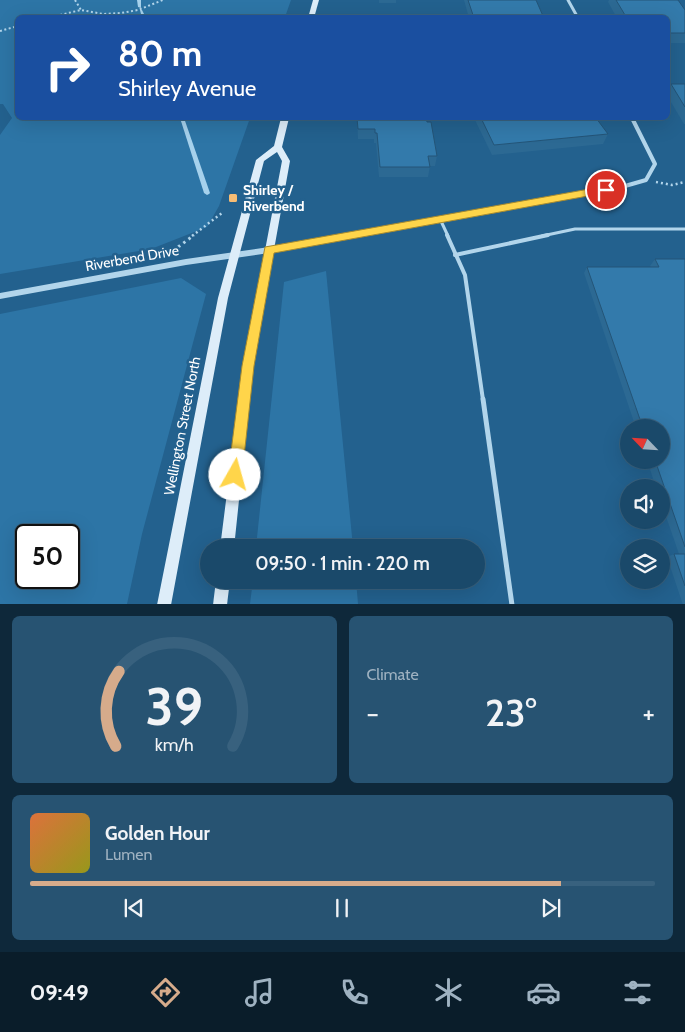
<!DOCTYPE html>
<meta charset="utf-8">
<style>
:root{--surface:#1a496a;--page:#275372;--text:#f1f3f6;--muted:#9fb2c1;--line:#38617e;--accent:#d6ab8b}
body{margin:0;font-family:Cabin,sans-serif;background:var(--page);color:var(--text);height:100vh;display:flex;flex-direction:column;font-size:19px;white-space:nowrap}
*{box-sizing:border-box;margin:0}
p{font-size:16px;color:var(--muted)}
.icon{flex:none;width:28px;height:28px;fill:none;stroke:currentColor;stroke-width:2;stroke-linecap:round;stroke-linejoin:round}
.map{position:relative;height:604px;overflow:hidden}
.panel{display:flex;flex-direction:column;gap:12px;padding:12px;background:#0e283a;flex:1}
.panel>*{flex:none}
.guide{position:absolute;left:15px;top:15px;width:655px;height:105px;border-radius:8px;box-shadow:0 5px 20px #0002,0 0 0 1px var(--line);background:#1a4fa0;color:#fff;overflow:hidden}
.needle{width:32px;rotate:295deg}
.tools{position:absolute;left:620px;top:419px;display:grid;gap:10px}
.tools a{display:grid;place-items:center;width:50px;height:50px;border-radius:50%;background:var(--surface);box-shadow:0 5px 20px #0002,0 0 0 1px var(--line);font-size:25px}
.speed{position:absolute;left:15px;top:524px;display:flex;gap:10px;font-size:25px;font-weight:700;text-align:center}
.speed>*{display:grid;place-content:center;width:65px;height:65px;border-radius:50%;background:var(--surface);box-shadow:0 5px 20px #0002,0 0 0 1px var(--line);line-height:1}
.speed .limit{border:2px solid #111;border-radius:8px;background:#fff;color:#111}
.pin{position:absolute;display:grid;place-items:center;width:42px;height:42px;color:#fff;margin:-21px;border:2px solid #fff;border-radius:50%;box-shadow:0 1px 5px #0007}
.me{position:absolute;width:55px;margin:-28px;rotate:7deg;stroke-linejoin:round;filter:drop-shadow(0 0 4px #0008)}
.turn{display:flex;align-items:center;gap:18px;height:105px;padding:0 20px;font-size:22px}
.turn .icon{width:65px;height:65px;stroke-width:2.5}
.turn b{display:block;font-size:35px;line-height:42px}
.big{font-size:38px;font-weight:600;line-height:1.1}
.panel .tile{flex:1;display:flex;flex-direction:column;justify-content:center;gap:8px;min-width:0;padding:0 18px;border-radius:8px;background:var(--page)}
.panel .dial{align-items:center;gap:0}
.dial svg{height:130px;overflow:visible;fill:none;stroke:var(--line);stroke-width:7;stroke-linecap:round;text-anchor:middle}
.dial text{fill:var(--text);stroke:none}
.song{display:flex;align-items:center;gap:15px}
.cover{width:60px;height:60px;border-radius:8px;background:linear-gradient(135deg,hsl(20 70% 55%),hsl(60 70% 35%))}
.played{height:5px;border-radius:2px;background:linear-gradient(90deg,var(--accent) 85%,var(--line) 85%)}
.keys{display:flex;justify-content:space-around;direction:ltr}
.heat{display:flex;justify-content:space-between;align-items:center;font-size:28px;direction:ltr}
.panel .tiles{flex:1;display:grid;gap:12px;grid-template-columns:1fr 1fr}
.tile:last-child{grid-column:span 2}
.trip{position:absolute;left:200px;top:539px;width:285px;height:50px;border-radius:25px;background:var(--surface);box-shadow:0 5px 20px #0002,0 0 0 1px var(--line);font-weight:600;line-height:50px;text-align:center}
.tab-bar{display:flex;height:80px;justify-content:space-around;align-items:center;background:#0a1d2a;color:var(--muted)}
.tab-bar .icon{width:35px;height:35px}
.tab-bar .active{color:var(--accent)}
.tab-bar b{font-size:22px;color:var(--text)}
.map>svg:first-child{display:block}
</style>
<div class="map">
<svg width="685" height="605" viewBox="0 0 685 605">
<rect width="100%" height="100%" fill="#23618e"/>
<g fill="#2d75a6" fill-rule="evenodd">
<polygon points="0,0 291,0 285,17 18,18 18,118 250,118 219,206 207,227 151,249 0,274 0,135 12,118 3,104 0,104"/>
<polygon points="326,271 353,547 256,547 284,282"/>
<path d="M181 278 206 294 142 534 127 604H0V314ZM26 535H69V578H26Z"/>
<polygon points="253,580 356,580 358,604 250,604"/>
</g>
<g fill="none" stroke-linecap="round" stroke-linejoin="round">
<g fill="#a6d1ec" fill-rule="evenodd">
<polygon points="137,0 141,0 141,8 138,7"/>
<polygon points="140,10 142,10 146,18 142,18"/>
<polygon points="180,118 184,118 210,193 209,194 207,195 204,193"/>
</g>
<g stroke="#b2d5eb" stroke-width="2" stroke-dasharray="2 2.5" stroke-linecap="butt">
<polyline points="75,0 81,10"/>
<polyline points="47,18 81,10 103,14 121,13 138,10 163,0"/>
<polyline points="0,31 18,26"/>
</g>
<g stroke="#b2d5eb" stroke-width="2.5" stroke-dasharray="2 3" stroke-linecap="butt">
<polyline points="656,182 672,185 685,182"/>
<polyline points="192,236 222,213"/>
</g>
<polyline stroke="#b2d5eb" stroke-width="3" stroke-dasharray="2.5 4" stroke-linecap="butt" points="173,251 194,235"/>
<g stroke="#b2d5eb" stroke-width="3">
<polyline points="440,219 448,236"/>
<polyline points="542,236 575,229 685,229"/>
</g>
<g stroke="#b2d5eb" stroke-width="4">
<polyline points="447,235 465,275 483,400"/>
<polyline points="455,255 548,235"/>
</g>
<polyline stroke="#b2d5eb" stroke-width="5" points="483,399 512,605"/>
<polyline stroke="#b2d5eb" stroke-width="3" points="568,0 578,18"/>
<polyline stroke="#b2d5eb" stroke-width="4" points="346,236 625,186 646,180 655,164 632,118"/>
<polyline stroke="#b2d5eb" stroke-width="5" points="269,250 353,235"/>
<polygon fill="#b2d5eb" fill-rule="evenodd" points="269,247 273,250 269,253 186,265 0,299 0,293 186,259"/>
<g fill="#ddedf9" fill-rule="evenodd">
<polygon points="313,0 319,0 314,18 308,18"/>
<polygon points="281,118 289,118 282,147 290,161 253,366 234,548 220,548 243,366 282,161 277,152 264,161 228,298 171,605 157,605 218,298 256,160 274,146"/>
<polygon points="216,580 230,580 227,605 213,605"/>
</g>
</g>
<g fill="#2c6993">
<rect x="379" y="0" width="17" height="3"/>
<polygon points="464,0 536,0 543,16 543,18 469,18"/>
<polygon points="609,0 678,0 685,10 685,43 668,43 668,18 617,18 608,2"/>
<polygon points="671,84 685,84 685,124 684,124 668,97 668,90"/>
<polygon points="357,118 426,118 437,156 435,166 430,166 428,177 379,177 376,143 374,143 374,139 358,139"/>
<polygon points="474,118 596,118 608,134 603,144 492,155"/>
<polygon points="655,259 685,259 685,605 683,605 667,557 674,554 679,554 661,502 661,488 656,488 647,460 661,460 661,428 636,428 584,273 587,267 651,267 650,266"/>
</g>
<g fill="#337aab" stroke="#245578">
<polygon points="468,0 536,0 543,16 529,15 530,18 483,18 482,15 473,15"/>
<polygon points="616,0 678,0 685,10 685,33 668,33 668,18 620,18 619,15 625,15"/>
<polygon points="671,84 685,84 685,107"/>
<polygon points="357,118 426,118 427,122 431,122 437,156 428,156 430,167 380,167 377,133 375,133 375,129 358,129"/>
<polygon points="481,118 596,118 608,134 494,145"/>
<polygon points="655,259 685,259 685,547 655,460 661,460 661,428 643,428 587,267 659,267"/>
<polygon points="674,554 685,554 685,586"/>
</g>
<polygon fill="#ffd54a" stroke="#a68a30" points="606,186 611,190 610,192 274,253 254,366 242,475 240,480 235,482 230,480 228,475 242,366 265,247"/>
<rect fill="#f7bd74" stroke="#23618e" stroke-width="2" x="228" y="193" width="10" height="10" rx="2.5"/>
<g text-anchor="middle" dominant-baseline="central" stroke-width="5" stroke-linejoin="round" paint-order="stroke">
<g font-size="14" font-weight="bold" fill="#fff" stroke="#23618e" text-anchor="start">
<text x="243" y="190">Shirley /<tspan x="243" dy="16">Riverbend</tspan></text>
</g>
<g font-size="14" fill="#fff" stroke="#23618e">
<text transform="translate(132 258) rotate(-10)">Riverbend Drive</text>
<text transform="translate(182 426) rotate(-79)">Wellington Street North</text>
</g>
</g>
</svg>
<div class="tools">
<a><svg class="needle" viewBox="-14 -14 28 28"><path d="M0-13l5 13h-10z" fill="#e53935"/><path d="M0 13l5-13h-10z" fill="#9fb2c1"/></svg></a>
<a><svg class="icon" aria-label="sound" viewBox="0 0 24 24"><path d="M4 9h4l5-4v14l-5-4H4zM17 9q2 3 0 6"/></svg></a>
<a><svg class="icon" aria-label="layers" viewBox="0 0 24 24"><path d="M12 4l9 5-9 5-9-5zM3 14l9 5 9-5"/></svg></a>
</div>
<div class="speed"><div class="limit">50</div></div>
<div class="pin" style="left:606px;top:190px;background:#d93025"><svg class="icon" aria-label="arrive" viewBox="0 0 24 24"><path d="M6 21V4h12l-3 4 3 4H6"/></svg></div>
<svg class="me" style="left:235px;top:475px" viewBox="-20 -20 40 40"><circle r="19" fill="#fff"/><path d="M0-13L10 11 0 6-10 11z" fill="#ffd54a"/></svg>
<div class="trip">09:50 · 1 min · 220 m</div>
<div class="guide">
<div class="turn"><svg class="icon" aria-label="right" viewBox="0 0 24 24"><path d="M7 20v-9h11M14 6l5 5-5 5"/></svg><div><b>80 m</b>Shirley Avenue</div></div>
</div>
</div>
<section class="panel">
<div class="tiles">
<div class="tile dial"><svg viewBox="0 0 100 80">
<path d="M14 69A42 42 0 1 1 86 69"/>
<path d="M14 69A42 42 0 0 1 16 23" stroke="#d6ab8b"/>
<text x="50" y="56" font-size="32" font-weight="700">39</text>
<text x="50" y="72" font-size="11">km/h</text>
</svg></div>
<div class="tile"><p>Climate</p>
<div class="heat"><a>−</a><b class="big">23°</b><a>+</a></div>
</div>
<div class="tile">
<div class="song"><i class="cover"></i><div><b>Golden Hour</b><p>Lumen</p></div></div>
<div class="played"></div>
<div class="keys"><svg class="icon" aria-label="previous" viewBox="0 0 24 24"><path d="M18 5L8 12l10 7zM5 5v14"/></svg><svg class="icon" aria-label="pause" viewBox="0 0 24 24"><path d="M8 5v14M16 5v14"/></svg><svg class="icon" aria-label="next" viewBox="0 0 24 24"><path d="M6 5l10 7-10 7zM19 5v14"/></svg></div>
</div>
</div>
</section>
<nav class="tab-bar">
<b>09:49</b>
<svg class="icon active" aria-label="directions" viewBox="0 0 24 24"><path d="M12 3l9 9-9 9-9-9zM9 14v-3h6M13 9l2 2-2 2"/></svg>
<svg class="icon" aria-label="music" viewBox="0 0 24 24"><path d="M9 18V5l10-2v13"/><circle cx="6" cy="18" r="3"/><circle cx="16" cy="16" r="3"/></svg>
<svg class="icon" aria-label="phone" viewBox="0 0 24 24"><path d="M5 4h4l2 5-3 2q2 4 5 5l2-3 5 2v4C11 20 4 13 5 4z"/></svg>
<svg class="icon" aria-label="climate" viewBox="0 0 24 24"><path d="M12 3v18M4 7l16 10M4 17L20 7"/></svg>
<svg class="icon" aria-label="car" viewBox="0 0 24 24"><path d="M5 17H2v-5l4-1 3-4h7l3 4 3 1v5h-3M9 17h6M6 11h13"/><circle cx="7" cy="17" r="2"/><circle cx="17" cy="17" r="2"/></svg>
<svg class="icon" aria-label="filters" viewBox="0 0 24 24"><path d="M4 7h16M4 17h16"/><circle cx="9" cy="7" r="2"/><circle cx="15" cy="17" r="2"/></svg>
</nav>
